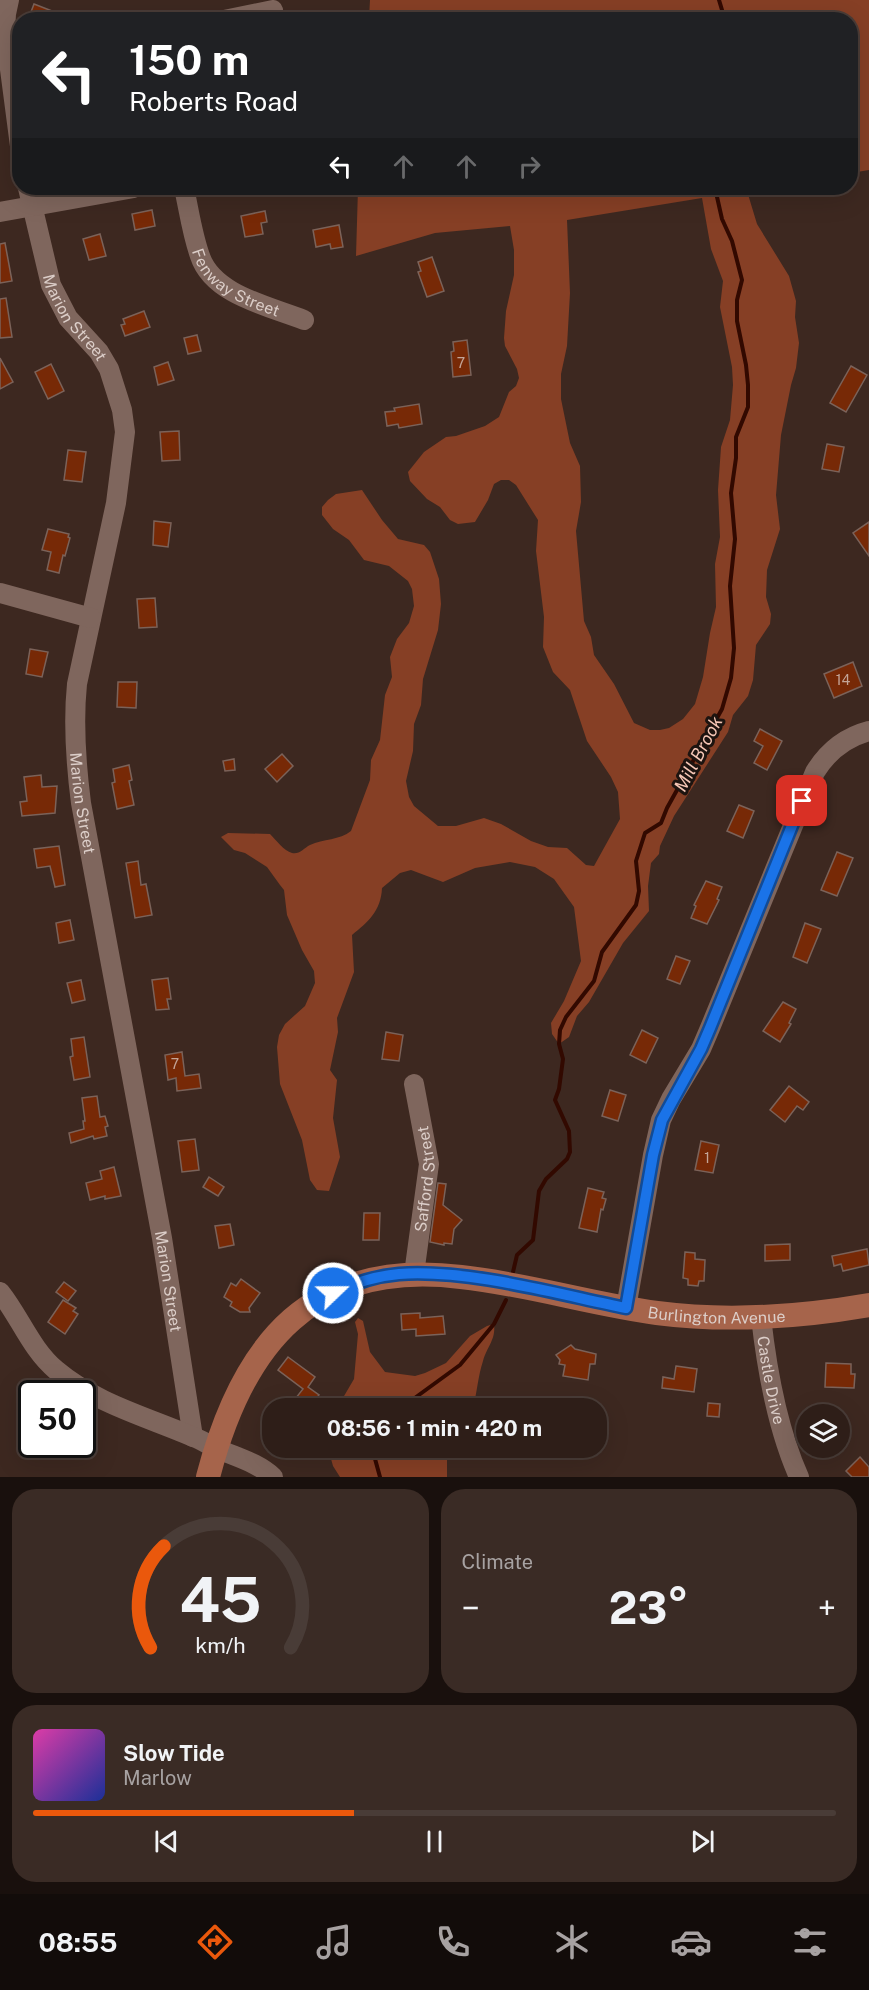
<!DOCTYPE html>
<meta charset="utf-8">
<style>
:root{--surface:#2e1e18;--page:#3a2b25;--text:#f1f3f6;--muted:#a7a2a2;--line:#493c37;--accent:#ea580c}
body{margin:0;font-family:"Public Sans",sans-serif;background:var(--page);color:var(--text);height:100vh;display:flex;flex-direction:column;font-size:22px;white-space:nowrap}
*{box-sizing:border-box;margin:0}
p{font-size:20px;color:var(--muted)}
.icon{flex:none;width:33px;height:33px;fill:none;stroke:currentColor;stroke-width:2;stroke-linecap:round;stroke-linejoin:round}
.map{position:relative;height:1477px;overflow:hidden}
.drawer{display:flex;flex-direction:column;gap:12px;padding:12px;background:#19100d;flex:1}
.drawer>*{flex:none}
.top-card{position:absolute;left:12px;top:12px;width:846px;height:183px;border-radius:24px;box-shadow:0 6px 24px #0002,0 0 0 2px var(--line);background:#202124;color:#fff;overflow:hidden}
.buttons{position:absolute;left:796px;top:1404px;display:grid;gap:12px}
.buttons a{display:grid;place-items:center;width:54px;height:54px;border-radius:50%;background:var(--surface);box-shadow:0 6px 24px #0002,0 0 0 2px var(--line);font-size:30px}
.speed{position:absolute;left:18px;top:1380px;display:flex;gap:12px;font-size:30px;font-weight:700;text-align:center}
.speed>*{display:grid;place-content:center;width:78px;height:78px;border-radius:50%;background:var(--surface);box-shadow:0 6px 24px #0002,0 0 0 2px var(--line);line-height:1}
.speed .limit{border:3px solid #111;border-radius:9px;background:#fff;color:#111}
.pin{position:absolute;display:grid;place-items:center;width:51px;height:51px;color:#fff;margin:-26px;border-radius:12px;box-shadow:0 3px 9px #0006}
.me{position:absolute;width:66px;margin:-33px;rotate:68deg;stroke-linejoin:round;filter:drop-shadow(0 0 4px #0008)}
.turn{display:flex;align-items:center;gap:21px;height:126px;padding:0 18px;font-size:27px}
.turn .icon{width:78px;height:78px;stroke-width:2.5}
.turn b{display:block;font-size:42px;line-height:51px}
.lanes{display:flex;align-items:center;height:57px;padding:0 18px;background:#0003;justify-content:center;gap:30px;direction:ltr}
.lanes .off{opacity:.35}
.big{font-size:45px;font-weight:700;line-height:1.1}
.drawer .tile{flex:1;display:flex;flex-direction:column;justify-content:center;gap:9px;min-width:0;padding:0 21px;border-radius:24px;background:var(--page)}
.drawer .dial{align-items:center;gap:0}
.dial svg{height:156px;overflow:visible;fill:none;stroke:var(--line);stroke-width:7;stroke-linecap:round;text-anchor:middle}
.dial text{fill:var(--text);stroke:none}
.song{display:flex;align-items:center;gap:18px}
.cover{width:72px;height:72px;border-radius:9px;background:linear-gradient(135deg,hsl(320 70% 55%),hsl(230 70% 35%))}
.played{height:6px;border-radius:3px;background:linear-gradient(90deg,var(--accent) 40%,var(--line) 40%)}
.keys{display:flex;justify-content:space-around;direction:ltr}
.heat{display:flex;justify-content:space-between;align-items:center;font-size:33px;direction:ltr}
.drawer .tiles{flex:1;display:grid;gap:12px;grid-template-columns:1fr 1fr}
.tile:last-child{grid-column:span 2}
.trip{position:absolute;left:262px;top:1398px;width:345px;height:60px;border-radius:24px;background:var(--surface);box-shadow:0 6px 24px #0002,0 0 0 2px var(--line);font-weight:700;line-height:60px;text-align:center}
.menu{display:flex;height:96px;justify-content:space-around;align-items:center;background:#120c0a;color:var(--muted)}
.menu .icon{width:42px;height:42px}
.menu .on{color:var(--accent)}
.menu b{font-size:27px;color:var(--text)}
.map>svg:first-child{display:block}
</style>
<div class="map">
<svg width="869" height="1477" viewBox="0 0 869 1477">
<rect width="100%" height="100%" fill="#3d2820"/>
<g fill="#863f25" fill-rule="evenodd">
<polygon points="370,0 869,0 869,170 851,173 850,20 369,19"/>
<path d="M358 188H763L747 191 757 224 789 276 796 301 795 317 799 343 796 368 791 385 781 435 776 495 780 529 767 570 766 597 771 614 770 624 756 645 753 680 748 696 733 715 728 732 674 816 660 846 659 854 651 863 648 886 649 911 623 943 589 1002 577 1016 569 1037 559 1044 552 1034 551 1023 564 1001 581 961 574 907 554 879 535 867 510 862 475 868 443 882 411 870 400 873 382 888C381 911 368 922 352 935L354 972 337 1018 338 1032 330 1070 337 1080 333 1118 340 1157 329 1191 317 1190 310 1180 302 1140 280 1084 277 1047 279 1035 285 1024 305 1006 315 983 314 971 302 950 287 915 284 890 280 885 267 867 245 853 234 850 221 837 228 833 270 834C276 840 284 851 292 853 299 855 304 848 310 845 323 839 340 840 351 831L370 780 371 760 380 740 385 695 392 677 390 657 397 639 409 623 414 606 412 589 408 581 389 566 364 560 349 540 333 529 322 515V507L328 500 336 494 362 490 382 520 398 539 424 545 430 552 439 579 441 604 438 630 423 679 421 705 414 724 413 751 406 781 409 797 414 806 438 826H456L484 818 501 824 531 841 548 847 567 848 586 865 594 866 620 819 618 792 611 777 587 741 570 690 553 672 543 647 544 617 536 551 538 520 516 485 509 480H501L494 484 488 500 475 522 458 524 450 520 440 507 427 499 410 481 408 472 424 452 446 437 456 436 485 426 499 417 509 392 516 386 519 378 517 369 505 346 504 338 506 311 514 275V250L510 226 435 233 356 256ZM702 198 711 249 723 281 720 307 732 367 733 385 730 420 721 447 718 490 720 537 715 564 716 607 710 633 703 677 695 704 683 719 669 728 660 730H650L634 723 614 684 594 655 591 637 584 621 576 531 581 502 580 466 570 443 561 399V374L567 346 570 293 567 220Z"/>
<path d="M358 1318 363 1321 370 1352 385 1372 415 1376 425 1373 446 1363 470 1336 487 1326 494 1324C496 1340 487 1346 483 1361 478 1376 477 1393 473 1408H337L354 1379 358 1334 355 1322Z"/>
<polygon points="328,1448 451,1448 447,1456 447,1477 340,1477 333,1466"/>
</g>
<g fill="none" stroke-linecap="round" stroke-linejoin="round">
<g stroke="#320900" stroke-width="4">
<polyline points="719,0 725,20"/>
<polyline points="513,1272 517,1255 533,1240 539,1191 546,1179 567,1159 570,1152 569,1131 555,1100 559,1089 563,1059 559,1044 560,1030 566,1017 594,981 602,952 636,905 639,891 636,861 645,833 661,823 667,808 722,709 731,678 734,648 730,586 735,539 731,493 736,458 736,437 748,407 748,385 746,365 737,321 737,300 742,280 732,241 722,219 715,188"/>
<polyline points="401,1408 460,1365 494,1324 506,1300"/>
<polyline points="372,1448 380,1477"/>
</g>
</g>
<g fill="#772906" stroke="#7b6259" stroke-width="1.5">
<polygon points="34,4 52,11 49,20 28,20"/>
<polygon points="152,210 155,226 135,230 132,214"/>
<polygon points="265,211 267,222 261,223 263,234 245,237 241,216"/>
<polygon points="339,225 343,247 331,249 330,244 316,247 313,230"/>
<polygon points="100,234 106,256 89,260 83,239"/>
<polygon points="5,243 12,281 0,283 0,244"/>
<polygon points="432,257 444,291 427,297 418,272 421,271 418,262"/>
<polygon points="6,298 12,337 0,338 0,299"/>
<polygon points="144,311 150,327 125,336 121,325 125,324 123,319"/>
<polygon points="197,335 201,351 188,354 184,338"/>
<polygon points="467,340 471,375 453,377 451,352 454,351 453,342"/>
<polygon points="0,358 13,382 0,389"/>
<polygon points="168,362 174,380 158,385 154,367"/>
<polygon points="51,364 64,391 48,399 35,372"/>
<polygon points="851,366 867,375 846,412 830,403"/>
<polygon points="419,404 422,424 399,428 398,424 387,426 385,412 395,411 394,408"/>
<polygon points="179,431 180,460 162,461 160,432"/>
<polygon points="827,444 844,447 839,472 822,469"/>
<polygon points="68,450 86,452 82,482 64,480"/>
<polygon points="154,521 171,523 168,547 153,545"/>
<polygon points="869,522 869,556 853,533"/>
<polygon points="48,529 69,534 68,537 70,538 65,556 63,555 59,573 47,570 51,552 42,550"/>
<polygon points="155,598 157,627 139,628 137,599"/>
<polygon points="30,649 48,652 42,677 26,674"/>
<polygon points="853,662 862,686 834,698 824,674"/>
<polygon points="118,682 137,682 136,708 117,707"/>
<polygon points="760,729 782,741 767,770 754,763 763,746 754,741"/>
<polygon points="282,754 293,766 277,782 265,769"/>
<polygon points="234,759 235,770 225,771 223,761"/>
<polygon points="129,765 132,780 129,781 134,805 117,809 112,783 115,782 113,769"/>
<polygon points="41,775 42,787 57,786 55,813 22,816 20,802 27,801 24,777"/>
<polygon points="739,805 754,811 743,838 727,831"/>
<polygon points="59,846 65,885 55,887 50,866 37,868 34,849"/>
<polygon points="837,852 853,858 837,896 821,890"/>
<polygon points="138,861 141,885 146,884 152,915 135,918 126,863"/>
<polygon points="706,881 722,887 717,899 719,900 707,924 691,918 696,906 694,905"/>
<polygon points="70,920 74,940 59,943 56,923"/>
<polygon points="805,923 821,929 807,963 793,957"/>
<polygon points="676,956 690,961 680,984 667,979"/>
<polygon points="168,978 171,999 167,999 169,1009 156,1010 152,980"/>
<polygon points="81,980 85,1000 72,1003 67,983"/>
<polygon points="783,1002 796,1009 789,1023 791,1024 780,1042 763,1031"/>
<polygon points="642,1030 658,1038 646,1063 630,1055"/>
<polygon points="386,1032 403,1035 399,1061 382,1059"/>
<polygon points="84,1037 90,1077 74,1080 70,1057 73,1056 71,1039"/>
<polygon points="182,1052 185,1076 199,1074 201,1088 177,1091 176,1078 168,1080 165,1055"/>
<polygon points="789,1086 809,1102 803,1110 797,1106 785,1122 770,1110"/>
<polygon points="610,1090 626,1095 618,1121 602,1116"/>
<polygon points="97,1096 100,1117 105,1116 108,1126 105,1127 107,1136 94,1139 93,1136 71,1143 69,1133 84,1129 83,1121 85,1121 82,1098"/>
<polygon points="195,1139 199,1170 182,1172 178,1141"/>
<polygon points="701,1141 719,1145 713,1173 695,1170"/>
<polygon points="114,1167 121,1196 105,1199 105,1196 90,1200 86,1183 102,1179 100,1171"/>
<polygon points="209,1177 224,1187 218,1196 203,1187"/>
<polygon points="438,1183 446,1184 443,1205 462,1220 454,1229 452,1244 444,1243 444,1245 430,1242"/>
<polygon points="588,1188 604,1192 602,1198 606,1199 603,1210 601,1209 597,1232 579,1228"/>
<polygon points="364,1213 380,1213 379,1240 363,1240"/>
<polygon points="230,1224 234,1245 219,1248 215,1226"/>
<polygon points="790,1244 790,1260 765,1261 765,1245"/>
<polygon points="867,1249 869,1265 843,1271 841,1264 834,1266 832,1256"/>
<polygon points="685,1252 695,1253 695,1259 705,1260 704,1281 699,1281 698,1286 688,1285 688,1279 683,1278"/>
<polygon points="241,1279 260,1293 249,1308 250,1312 240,1312 230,1306 232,1302 224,1297 231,1283 236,1286"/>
<polygon points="64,1282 76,1291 68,1301 56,1292"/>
<polygon points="63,1300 76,1308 73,1311 78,1314 65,1334 48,1322"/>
<polygon points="420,1313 420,1318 443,1316 445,1334 416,1336 416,1329 402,1330 401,1314"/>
<polygon points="571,1345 575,1349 596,1354 595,1364 590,1364 588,1380 563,1376 565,1365 559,1364 560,1360 556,1355"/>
<polygon points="288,1357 315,1377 308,1387 319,1395 308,1408 299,1408 292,1403 303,1389 278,1370"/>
<polygon points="826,1363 851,1364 851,1374 855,1374 854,1388 825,1387"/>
<polygon points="676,1366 697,1369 694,1392 662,1388 663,1377 674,1379"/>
<polygon points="708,1403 720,1404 719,1417 707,1416"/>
<polygon points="860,1457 869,1467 869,1477 852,1477 846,1471"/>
</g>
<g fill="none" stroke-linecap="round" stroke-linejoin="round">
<g stroke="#7f665d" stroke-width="20">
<polyline points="9,0 6,14 5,31 20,146"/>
<polyline points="224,20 273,10"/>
<path id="s1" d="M28 188 51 285 68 318 99 352 109 369 122 410 125 432 116 503 77 684C73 723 76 764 81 803L162 1238 193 1437"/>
<path id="s2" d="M184 188C189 210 192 234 200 256 213 295 269 306 304 320"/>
<polyline points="0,212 134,188"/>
<polyline points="0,593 91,618"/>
<path id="s3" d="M414 1274 429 1164 414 1084"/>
<path d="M0 1292C20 1317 31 1349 56 1370 95 1403 144 1416 191 1436 200 1439 207 1444 216 1448 235 1457 257 1462 273 1477"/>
<path d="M626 1308 653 1155 661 1120 671 1099 701 1049 710 1028 815 772C828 751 846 737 869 731"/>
<path id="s4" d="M761 1317C767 1371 777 1428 799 1477"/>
</g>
<path stroke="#a6644b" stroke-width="24" id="s5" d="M208 1477C243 1342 312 1259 461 1277 527 1284 591 1304 657 1313 727 1322 800 1317 869 1305"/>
</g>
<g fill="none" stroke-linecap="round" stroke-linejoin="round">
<g stroke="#114b97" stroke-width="15">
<path id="route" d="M333 1293C354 1283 375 1276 399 1274 469 1269 557 1294 626 1308L653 1155 662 1120 701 1049 710 1028 802 801"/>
</g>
<use href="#route" stroke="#1a73e8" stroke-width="10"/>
</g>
<g text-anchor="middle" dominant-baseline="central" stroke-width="6" stroke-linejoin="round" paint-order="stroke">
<g font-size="14" fill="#c3a598">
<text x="461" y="363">7</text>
<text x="843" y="680">14</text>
<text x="175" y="1064">7</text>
<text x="707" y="1158">1</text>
</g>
<g font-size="16" fill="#dccec9" stroke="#1d1410">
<text stroke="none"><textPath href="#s2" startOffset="116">Fenway Street</textPath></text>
<text stroke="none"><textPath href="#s1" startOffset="140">Marion Street</textPath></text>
<text stroke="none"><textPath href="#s1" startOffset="644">Marion Street</textPath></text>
<text stroke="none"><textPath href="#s3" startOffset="96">Safford Street</textPath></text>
<text stroke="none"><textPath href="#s1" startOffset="1130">Marion Street</textPath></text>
<text stroke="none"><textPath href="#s5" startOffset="620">Burlington Avenue</textPath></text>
<text stroke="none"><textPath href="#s4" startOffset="64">Castle Drive</textPath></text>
</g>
<g font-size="18" font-style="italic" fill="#f5c6b5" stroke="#1d1410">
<text transform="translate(698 754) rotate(-62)">Mill Brook</text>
</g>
</g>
</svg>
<div class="buttons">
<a><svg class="icon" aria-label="layers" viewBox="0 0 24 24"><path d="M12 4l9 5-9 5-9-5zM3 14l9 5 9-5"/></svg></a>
</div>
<div class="speed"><div class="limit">50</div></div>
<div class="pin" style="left:802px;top:801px;background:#d93025"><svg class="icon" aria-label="arrive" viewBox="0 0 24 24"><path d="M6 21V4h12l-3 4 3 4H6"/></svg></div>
<svg class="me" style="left:333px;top:1293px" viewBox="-20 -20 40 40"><circle r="17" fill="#1a73e8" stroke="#fff" stroke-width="3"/><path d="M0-11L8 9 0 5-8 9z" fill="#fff"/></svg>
<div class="trip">08:56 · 1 min · 420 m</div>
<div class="top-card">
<div class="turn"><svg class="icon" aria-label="left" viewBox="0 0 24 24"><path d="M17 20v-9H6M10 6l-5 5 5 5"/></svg><div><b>150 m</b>Roberts Road</div></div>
<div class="lanes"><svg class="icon" aria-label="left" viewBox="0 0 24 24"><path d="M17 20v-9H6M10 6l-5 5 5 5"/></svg><svg class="icon off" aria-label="ahead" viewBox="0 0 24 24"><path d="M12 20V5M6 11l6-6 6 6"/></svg><svg class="icon off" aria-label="ahead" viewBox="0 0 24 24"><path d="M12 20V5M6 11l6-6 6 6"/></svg><svg class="icon off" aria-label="right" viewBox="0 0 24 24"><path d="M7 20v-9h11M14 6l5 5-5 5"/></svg></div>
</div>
</div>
<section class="drawer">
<div class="tiles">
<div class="tile dial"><svg viewBox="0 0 100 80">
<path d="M14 69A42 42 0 1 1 86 69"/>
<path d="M14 69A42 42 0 0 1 21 17" stroke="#ea580c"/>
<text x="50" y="56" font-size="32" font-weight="700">45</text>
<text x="50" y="72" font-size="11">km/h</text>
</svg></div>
<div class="tile"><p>Climate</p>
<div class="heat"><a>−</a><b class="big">23°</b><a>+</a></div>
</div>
<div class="tile">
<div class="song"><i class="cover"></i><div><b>Slow Tide</b><p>Marlow</p></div></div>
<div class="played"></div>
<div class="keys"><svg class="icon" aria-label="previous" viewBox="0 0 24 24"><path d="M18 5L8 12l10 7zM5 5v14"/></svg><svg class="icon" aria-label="pause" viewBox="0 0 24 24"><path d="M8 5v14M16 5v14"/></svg><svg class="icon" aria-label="next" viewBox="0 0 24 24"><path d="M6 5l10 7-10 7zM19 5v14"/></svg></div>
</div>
</div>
</section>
<nav class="menu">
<b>08:55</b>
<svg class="icon on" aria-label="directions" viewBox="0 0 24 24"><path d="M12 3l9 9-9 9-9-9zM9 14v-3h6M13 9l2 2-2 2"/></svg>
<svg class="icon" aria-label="music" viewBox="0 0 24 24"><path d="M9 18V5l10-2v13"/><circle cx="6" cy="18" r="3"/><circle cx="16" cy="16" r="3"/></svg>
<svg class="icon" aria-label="phone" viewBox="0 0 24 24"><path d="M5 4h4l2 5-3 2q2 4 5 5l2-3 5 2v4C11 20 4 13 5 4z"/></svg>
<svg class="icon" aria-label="climate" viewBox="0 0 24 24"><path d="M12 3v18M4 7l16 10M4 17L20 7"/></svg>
<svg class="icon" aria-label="car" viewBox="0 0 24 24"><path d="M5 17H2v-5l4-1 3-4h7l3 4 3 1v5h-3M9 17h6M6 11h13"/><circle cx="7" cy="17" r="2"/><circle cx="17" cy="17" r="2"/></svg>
<svg class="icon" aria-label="filters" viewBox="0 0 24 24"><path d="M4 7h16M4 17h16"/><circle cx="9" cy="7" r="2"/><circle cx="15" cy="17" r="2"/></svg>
</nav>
